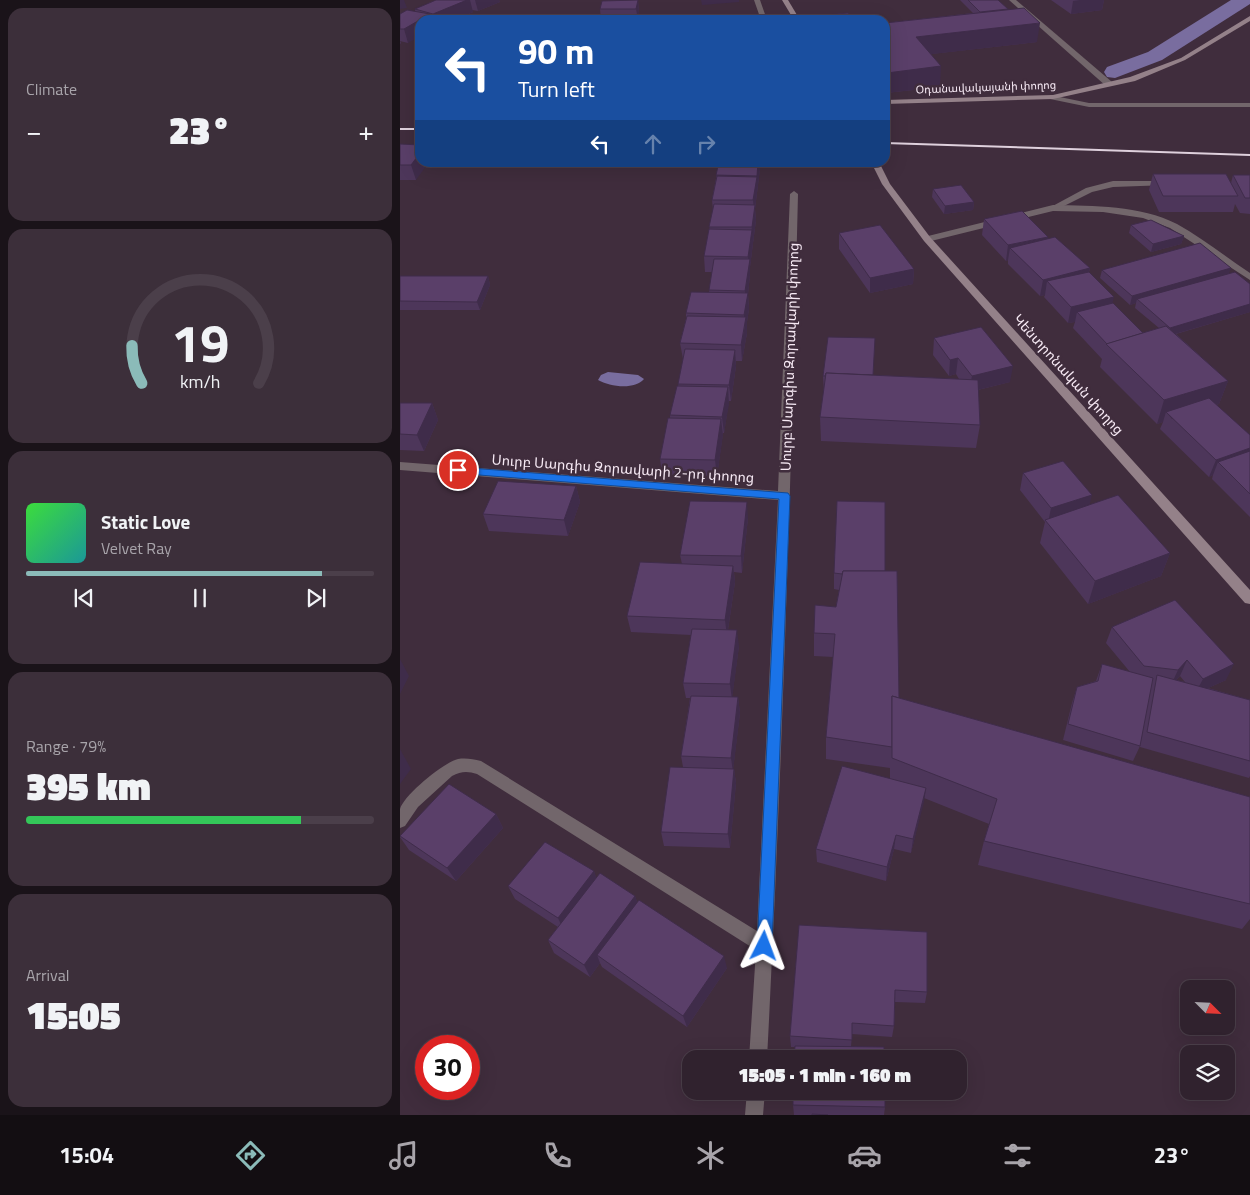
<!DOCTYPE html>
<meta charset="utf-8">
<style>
:root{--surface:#30222e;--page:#3c2f3a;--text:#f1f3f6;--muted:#a8a4aa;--line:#4b3f4a;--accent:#8bbbb9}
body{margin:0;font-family:"Titillium Web","Noto Sans Armenian",sans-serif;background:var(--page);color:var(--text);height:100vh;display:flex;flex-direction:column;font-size:19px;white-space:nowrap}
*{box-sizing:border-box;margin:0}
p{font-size:16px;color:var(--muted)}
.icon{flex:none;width:28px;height:28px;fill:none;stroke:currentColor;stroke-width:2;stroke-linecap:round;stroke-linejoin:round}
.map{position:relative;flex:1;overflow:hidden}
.side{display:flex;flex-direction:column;gap:8px;padding:8px;background:#1a1319;width:400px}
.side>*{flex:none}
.guide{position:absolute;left:15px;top:15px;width:475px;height:152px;border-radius:15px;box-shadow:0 5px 20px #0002,0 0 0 1px var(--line);background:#1a4fa0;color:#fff;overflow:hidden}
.needle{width:32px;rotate:114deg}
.buttons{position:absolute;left:780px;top:980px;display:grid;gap:10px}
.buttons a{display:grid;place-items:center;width:55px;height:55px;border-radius:10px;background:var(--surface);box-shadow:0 5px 20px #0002,0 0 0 1px var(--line);font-size:25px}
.speed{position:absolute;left:15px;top:1035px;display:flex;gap:10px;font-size:25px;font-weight:700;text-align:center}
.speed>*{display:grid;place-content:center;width:65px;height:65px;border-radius:50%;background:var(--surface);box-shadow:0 5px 20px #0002,0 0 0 1px var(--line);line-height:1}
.speed .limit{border:8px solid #d22;background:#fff;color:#111}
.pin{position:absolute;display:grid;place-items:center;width:42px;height:42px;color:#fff;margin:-21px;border:2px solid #fff;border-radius:50%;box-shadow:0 1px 5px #0007}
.me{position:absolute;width:55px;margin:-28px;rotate:3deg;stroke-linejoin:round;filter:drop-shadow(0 0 4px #0008)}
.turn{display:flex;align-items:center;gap:18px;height:105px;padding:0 20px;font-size:22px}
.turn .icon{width:65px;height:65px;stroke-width:2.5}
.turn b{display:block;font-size:35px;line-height:42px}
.lanes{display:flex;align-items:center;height:48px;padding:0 20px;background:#0003;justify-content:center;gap:25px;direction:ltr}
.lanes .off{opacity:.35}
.big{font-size:38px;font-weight:800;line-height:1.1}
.side .widget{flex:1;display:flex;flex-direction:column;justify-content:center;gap:8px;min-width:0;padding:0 18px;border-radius:15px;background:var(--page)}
.side .dial{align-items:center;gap:0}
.dial svg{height:130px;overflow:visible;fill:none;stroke:var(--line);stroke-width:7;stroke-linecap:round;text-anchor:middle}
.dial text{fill:var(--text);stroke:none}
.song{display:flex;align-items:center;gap:15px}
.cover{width:60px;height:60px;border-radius:8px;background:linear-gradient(135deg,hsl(120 70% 55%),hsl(180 70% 35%))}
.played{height:5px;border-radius:2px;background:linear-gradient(90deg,var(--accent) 85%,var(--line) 85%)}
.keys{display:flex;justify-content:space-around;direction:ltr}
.heat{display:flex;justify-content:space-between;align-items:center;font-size:28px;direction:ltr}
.charge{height:8px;border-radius:4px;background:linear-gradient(90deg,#34c759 79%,var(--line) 0)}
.trip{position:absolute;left:282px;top:1050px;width:285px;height:50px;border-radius:15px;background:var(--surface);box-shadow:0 5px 20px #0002,0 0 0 1px var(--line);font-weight:800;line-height:50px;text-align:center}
.tabs{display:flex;height:80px;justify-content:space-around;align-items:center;background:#130e12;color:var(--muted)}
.tabs .icon{width:35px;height:35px}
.tabs .current{color:var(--accent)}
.tabs b{font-size:22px;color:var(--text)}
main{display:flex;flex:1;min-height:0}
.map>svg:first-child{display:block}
</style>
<main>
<section class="side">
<div class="widget"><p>Climate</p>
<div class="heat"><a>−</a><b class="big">23°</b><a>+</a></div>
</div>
<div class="widget dial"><svg viewBox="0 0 100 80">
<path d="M14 69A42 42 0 1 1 86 69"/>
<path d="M14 69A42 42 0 0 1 8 46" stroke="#8bbbb9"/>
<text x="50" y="56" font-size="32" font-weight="700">19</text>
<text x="50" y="72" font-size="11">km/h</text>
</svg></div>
<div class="widget">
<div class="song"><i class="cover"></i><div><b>Static Love</b><p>Velvet Ray</p></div></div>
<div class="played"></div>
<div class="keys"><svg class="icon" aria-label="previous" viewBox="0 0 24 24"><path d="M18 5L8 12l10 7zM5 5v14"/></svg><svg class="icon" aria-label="pause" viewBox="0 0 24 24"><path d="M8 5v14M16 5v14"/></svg><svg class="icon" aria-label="next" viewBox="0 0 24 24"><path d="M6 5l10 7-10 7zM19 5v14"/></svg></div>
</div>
<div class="widget"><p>Range · 79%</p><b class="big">395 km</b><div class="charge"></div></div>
<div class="widget"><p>Arrival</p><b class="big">15:05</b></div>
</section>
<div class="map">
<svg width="850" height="1115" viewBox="0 0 850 1115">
<rect width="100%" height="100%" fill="#402d3d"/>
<path fill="#796d9f" d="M208 372 238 375 244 379C235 390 210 387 198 380L201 375Z"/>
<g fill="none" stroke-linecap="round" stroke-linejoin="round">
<polygon fill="#796d9f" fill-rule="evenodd" points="831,0 850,0 850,4 762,60 715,78 707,77 704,72 707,67 748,52"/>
<g fill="#72666b" fill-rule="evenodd">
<polygon points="354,0 360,0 367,20 361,20"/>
<polygon points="650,95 689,103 850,103 850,107 689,107 650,99"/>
<polygon points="713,181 768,181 772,183 768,185 713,187 692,192 656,210 649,208 686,188"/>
</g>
<g fill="#72666b" fill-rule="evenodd">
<polygon points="609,0 616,0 712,82 712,86 706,86"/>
<path d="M394 191 398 194C391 482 382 771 367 1059H349L356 950 77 774C68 771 61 771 52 776L18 807 5 826 0 828C0 822 0 814 0 809 4 795 44 762 58 759 66 758 73 759 81 761L357 931 378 500 0 470V462L378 491 390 194Z"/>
<path d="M653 205C694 206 740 205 777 224 802 238 826 257 850 273V280L770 228 743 218 703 212 653 211 527 242 523 239 524 237Z"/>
<polygon points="347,1091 365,1091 363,1115 345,1115"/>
</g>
<g fill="#948189" fill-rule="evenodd">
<polygon points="382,0 388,0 400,20 394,20"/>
<polygon points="850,16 850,21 785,60 735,81 653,99 485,104 485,100 653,95 730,77 781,58"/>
<polygon points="471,162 479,162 490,184 530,237 850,590 850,604 845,603 524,241 482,184"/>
</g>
<g stroke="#dfd1dd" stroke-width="2">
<polyline points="0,129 20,129"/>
<polyline points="485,143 850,155"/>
</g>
</g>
<g fill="#4d365a" fill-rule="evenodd">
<polygon points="36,0 99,0 100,2 78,11 72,10 73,12 55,20 20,20 8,43 0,41 1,43 0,44 0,14 15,12 15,9"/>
<polygon points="238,0 239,13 238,20 201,20 200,9"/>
<polygon points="560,0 598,0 637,42 531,54 540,87 486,93 485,92 485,23 573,13"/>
<polygon points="651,0 704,0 702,10 671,14"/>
<polygon points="0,144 20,145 16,180 0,180"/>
<polygon points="319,162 360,169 355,209 356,220 350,267 350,275 348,294 349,309 347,322 347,333 342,361 336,361 336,366 331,401 329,401 324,433 323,433 317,476 262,475 260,459 270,418 270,415 278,386 283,359 280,343 286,319 286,313 309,292 312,272 305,272 304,256 313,210 312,200"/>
<polygon points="753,174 831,183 833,175 850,175 850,214 840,213 835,204 833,212 759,212 749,190"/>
<polygon points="533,189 574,202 573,210 544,214 532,197"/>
<polygon points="584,219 648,237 647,239 690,268 689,272 712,303 743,333 759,328 735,308 736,303 730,305 700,278 702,270 830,273 850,284 850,312 776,334 828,381 819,404 816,405 850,435 850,517 812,479 813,475 809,477 760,429 763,422 757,424 700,367 702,359 673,328 675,322 668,323 644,297 645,295 640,296 608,264 608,260 606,261 582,235"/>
<polygon points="731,225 784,236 781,244 751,252 729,233"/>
<polygon points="439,233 514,269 513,284 470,293 439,249"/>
<polygon points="0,276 88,276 90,285 80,310 0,310"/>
<polygon points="534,338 610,382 578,390 580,425 576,448 421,441 420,417 424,392 423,376 473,375 559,379 556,374 549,376 533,355"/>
<polygon points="0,403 32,403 38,420 24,451 0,450"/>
<polygon points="623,473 690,505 770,553 761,576 688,604 640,543 645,522 620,490"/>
<polygon points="176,486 180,502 168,536 89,531 83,514"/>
<polygon points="348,518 342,573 334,572 335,582 328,630 339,646 332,697 338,697 340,713 333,769 334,769 336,783 330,848 264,846 261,832 283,767 281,756 290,698 286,698 283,683 291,635 231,632 227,616 282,564 280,555"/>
<polygon points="485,571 499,698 850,797 850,919 842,929 578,865 584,841 589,824 524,798 511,853 494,849 486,881 417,862 416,849 490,778 490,768 426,759 426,737 433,657 414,656 414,633 436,607 439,590 434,589 434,573"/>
<path d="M775 600 826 680 808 688 850 700V776L849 778 740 747 746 713 740 746 733 761 663 740 672 703 677 687 696 681 702 664 730 672 706 643 712 627ZM780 676 785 682 776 680Z"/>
<polygon points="96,814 103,828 56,881 9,850 0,837"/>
<polygon points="194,871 196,878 235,896 237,902 327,968 287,1027 202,967 200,963 190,977 154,953 148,940 158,927 115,899 108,886"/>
<polygon points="399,925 527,992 525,1003 495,1002 494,1026 492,1037 452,1034 451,1047 391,1047 390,1036"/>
<polygon points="393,1105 485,1107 484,1115 394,1115"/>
</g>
<g fill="#3f2c4a">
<polygon points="0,0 4,0 7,8 0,9"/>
<polygon points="67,0 70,0 73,12 55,20 35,20 33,14"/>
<polygon points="75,0 99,0 100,2 78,11"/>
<polygon points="238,0 239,13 238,20 236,9"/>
<polygon points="301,0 339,0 339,2 302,5"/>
<polygon points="680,0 704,0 702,10 671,14 673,1"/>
<polygon points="30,14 32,20 20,20 20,36 8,43 4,29"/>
<polygon points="640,23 637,42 515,56 516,37"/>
<polygon points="541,66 540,87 486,93 487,73"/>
<polygon points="20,153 20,162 29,162 16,180 11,165"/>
<polygon points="358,162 360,162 360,169 355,209 356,220 350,267 350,275 348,294 349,309 347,322 347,333 342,361 341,345 345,326 344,315 346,303 345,291 349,264 348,257 354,211 353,200"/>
<polygon points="574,202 573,210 544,214 545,206"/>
<polygon points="784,236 781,244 751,252 753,244"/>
<polygon points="648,237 645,252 610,248 608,260 606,261 608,245"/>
<polygon points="690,268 686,284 647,281 645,295 640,296 643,280"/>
<polygon points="831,268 828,276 737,299 736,303 730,305 732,296"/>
<polygon points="514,269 513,284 470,293 470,278"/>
<polygon points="88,276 90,285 80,310 77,302"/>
<polygon points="714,297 710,313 677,312 675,322 668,323 671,307"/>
<polygon points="850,304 850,312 768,336 770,328"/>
<polygon points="335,350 336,366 331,401 329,385"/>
<polygon points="558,358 556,374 549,376 550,360"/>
<polygon points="613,366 610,382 569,392 572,376"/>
<polygon points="828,381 819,404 772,419 766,412 763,422 757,424 764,400"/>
<polygon points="328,387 329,404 324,433 322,417"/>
<polygon points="32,403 38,420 24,451 17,435"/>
<polygon points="321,419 323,435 317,476 315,460"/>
<polygon points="850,448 850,462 818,462 813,475 809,477 816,460"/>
<polygon points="176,486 180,502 168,536 164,520"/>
<polygon points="692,495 688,511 648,523 651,508"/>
<polygon points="347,502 348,518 342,573 341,556"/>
<polygon points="770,553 761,576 688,604 695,581"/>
<polygon points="333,566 335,582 327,636 325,620"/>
<polygon points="337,630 339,646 332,700 330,684"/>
<polygon points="0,659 9,676 0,694"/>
<polygon points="787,660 780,676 771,685 778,670"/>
<polygon points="834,664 826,680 795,694 803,679"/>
<polygon points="338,697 340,713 333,772 331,758"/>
<polygon points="0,749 11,769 0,784"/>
<polygon points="334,769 336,783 330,848 328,834"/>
<polygon points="526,788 524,802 511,853 513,839"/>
<polygon points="96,814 103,828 56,881 47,868"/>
<polygon points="496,835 494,849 486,881 487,867"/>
<polygon points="194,871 199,885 164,931 158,918"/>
<polygon points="235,896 240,909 197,955 200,963 190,977 184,965"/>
<polygon points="324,956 327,968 287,1027 283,1016"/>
</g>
<g fill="#5a3f69" stroke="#3f2c4a">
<polygon points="36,0 67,0 33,14 15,9"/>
<polygon points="238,0 236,9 200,9 202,1"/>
<polygon points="568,0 598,0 608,9 580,12"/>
<polygon points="624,8 640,23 516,37 541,66 487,73 485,71 485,23"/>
<polygon points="7,10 30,14 4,29 0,29 0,14"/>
<polygon points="448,13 453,20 430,20 426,15"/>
<polygon points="229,16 228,20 202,20 203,17"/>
<polygon points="0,144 20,145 20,153 11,165 0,165"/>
<polygon points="319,162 358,162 357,176 316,175"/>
<polygon points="753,174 826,174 838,196 763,196"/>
<polygon points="833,175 850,175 850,198 845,198"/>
<polygon points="317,176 357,177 353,200 312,200"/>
<polygon points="561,185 574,202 545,206 533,189"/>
<polygon points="314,204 355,205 352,227 309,227"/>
<polygon points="622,211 648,237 608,245 584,219"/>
<polygon points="751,220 784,236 753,244 731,225"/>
<polygon points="480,225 514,269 470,278 439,233"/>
<polygon points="309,229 352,230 348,257 304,256"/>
<polygon points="655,237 690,268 643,280 610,248"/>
<polygon points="800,243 831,268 732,296 702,270"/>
<polygon points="314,259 350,259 345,291 309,290"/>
<polygon points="689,272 714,297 671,307 647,281"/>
<polygon points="835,272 850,284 850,304 770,328 737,299"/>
<polygon points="0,276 88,276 77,302 0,301"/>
<polygon points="291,292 348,293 344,315 286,313"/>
<polygon points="713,303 743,333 707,344 677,312"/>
<polygon points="287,316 346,317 341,345 280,343"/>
<polygon points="766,326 828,381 764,400 706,344"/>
<polygon points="581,327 613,366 572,376 558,358 550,360 534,338"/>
<polygon points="428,337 475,338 473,375 426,373 425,376 423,376"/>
<polygon points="285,349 335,350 329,385 278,384"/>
<polygon points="426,373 578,380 580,425 420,417"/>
<polygon points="277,386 328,387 322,417 270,415"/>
<polygon points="809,398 850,435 850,448 816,460 766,412"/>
<polygon points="0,403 32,403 17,435 0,434"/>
<polygon points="268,418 321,419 315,460 260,459"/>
<polygon points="850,451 850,494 818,462"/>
<polygon points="663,461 692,495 651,508 623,473"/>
<polygon points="98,481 176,486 164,520 83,514"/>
<polygon points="718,495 770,553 695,581 645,520"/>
<polygon points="290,501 347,502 341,556 280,555"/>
<polygon points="437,501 485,502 485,571 443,571 442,574 434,573"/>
<polygon points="240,562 333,566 325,620 227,616"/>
<polygon points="443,571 497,571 499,698 492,696 492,747 426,737 435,634 414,633 415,605 436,607"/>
<polygon points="775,600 834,664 803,679 787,660 778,670 744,666 712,627"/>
<polygon points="292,629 337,630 330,684 283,683"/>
<polygon points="702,664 753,678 740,746 668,724 677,687 698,681"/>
<polygon points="757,675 850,700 850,761 747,732"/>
<polygon points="291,696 338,697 331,758 281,756"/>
<polygon points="492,696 850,797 850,904 584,841 597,799 492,758"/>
<polygon points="442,766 526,788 513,839 496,835 487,867 416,849"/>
<polygon points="270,767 334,769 328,834 261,832"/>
<polygon points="49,784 96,814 47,868 0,836"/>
<polygon points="145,842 194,871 158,918 108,886"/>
<polygon points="200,873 235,896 184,965 148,940"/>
<polygon points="239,900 324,956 283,1016 197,955"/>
<polygon points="399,925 527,932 527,992 495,990 494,1026 452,1023 452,1040 390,1036"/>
<polygon points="395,1046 484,1047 484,1059 394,1059"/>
<polygon points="393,1091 485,1091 485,1107 393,1105"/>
<polygon points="412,1114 428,1115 412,1115"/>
</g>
<polygon fill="#1a73e8" stroke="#114b97" points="58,467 388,493 390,496 372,946 370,952 364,954 359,952 357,946 379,499 54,473 52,470 54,468"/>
<g text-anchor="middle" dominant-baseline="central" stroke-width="5" stroke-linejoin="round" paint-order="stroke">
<g font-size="11" fill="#f6e9f4" stroke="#402d3d">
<text transform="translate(586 87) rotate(-2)">Օդանավակայանի փողոց</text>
</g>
<g font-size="14" fill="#f6e9f4" stroke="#402d3d">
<text transform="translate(389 357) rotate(-88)">Սուրբ Սարգիս Զորավարի փողոց</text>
<text transform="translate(669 374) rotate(48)">Կենտրոնական փողոց</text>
<text transform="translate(223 468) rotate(4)">Սուրբ Սարգիս Զորավարի 2-րդ փողոց</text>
</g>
</g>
</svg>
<div class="buttons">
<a><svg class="needle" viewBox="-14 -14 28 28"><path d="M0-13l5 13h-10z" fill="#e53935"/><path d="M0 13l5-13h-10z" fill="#a8a4aa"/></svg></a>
<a><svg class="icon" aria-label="layers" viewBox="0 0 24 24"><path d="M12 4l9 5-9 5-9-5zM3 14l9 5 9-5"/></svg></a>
</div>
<div class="speed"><div class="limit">30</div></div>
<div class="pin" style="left:58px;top:470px;background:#d93025"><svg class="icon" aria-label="arrive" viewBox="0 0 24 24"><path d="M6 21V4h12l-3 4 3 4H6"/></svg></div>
<svg class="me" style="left:364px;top:946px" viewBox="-20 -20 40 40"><path d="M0-17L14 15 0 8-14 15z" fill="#1a73e8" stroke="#fff" stroke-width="4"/></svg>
<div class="trip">15:05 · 1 min · 160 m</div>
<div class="guide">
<div class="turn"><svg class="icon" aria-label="left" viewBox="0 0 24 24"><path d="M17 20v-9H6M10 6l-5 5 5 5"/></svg><div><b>90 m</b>Turn left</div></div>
<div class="lanes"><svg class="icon" aria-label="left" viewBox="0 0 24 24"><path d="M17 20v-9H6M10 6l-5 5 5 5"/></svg><svg class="icon off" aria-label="ahead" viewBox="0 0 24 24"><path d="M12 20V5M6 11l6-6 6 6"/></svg><svg class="icon off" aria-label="right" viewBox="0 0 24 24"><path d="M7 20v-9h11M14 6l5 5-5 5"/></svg></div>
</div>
</div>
</main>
<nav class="tabs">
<b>15:04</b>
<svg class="icon current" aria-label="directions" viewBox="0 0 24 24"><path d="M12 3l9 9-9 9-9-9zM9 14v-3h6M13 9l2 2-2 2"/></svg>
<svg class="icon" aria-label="music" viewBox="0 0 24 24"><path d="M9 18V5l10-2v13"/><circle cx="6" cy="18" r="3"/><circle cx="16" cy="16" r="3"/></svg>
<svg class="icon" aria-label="phone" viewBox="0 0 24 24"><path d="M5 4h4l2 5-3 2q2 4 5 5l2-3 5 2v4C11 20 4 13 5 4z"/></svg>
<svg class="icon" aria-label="climate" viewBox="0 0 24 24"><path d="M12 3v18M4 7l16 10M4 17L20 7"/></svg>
<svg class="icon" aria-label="car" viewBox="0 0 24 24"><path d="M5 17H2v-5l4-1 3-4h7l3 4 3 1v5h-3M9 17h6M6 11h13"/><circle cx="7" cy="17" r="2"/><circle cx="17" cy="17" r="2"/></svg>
<svg class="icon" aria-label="filters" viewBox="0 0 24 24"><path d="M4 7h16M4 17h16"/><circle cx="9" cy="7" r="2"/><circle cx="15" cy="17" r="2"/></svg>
<b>23°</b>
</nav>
